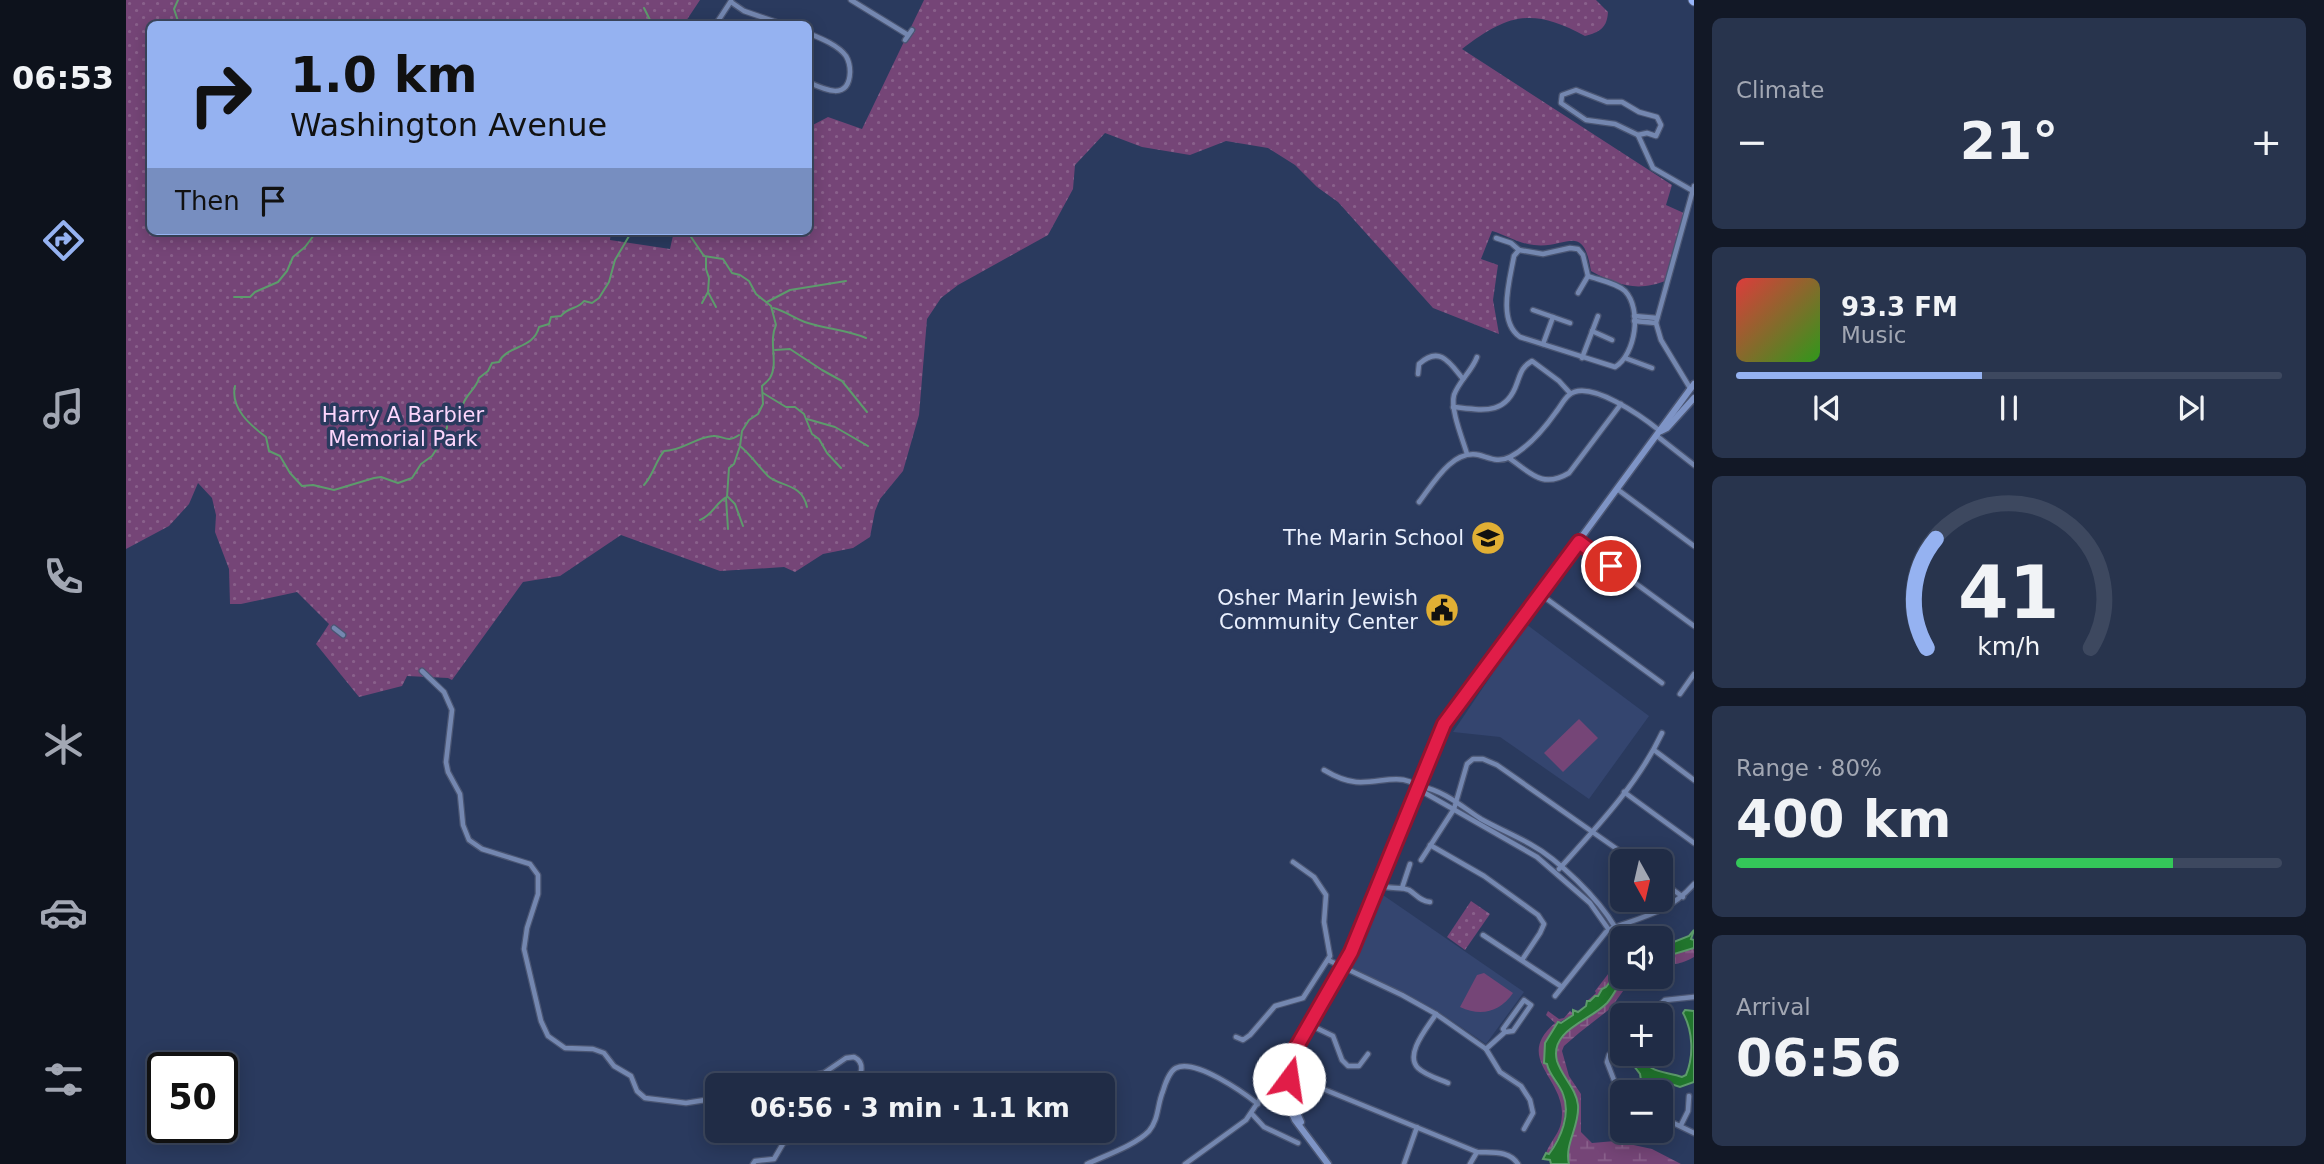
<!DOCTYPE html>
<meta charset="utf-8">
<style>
:root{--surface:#202c46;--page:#28344d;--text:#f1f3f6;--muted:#a2a7b3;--line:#3d485f;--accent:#95b2f1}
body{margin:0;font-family:"DejaVu Sans",sans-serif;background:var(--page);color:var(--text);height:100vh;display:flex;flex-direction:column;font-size:26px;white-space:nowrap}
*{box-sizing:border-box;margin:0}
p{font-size:23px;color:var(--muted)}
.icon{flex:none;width:38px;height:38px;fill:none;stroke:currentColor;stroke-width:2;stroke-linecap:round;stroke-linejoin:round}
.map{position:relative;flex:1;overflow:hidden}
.details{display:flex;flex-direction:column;gap:18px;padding:18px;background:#121826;width:630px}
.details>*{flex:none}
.top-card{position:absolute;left:21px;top:21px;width:665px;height:214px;border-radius:10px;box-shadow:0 4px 18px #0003,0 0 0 2px var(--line);background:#95b2f1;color:#111;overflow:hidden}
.needle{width:46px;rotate:172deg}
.buttons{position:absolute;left:1484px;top:849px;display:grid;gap:14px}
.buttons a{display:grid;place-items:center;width:63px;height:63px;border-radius:10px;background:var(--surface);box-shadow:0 4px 18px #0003,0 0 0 2px var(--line);font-size:35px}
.speed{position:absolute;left:21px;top:1052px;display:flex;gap:14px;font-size:35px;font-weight:700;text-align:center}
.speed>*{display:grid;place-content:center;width:91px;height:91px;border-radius:50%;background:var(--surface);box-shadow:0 4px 18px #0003,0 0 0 2px var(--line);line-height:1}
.speed .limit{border:4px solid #111;border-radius:10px;background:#fff;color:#111}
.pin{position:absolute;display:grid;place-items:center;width:60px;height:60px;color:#fff;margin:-30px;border:4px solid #fff;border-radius:50%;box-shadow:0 2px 7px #0007}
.me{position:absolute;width:77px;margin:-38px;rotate:14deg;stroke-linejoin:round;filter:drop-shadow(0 0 5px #0008)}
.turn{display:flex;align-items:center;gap:24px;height:147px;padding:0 28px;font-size:32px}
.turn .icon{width:91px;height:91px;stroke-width:2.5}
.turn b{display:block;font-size:49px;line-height:60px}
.then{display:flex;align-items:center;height:66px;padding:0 28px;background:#0003;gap:14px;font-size:26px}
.big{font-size:52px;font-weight:700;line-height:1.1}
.details .card{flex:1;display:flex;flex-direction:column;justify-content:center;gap:10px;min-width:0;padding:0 24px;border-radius:10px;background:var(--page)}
.details .dial{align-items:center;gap:0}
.dial svg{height:182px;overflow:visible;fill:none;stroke:var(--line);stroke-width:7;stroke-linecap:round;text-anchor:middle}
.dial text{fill:var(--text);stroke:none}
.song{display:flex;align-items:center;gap:21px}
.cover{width:84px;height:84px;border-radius:10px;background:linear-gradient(135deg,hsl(0 70% 55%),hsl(110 70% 35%))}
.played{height:7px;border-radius:4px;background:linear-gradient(90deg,var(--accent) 45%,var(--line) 45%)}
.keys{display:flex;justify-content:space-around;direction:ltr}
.heat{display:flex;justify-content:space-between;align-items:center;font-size:38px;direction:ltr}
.charge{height:10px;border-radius:5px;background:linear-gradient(90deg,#34c759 80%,var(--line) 0)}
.trip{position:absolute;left:579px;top:1073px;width:410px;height:70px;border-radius:10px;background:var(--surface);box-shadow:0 4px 18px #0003,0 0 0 2px var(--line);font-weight:700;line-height:70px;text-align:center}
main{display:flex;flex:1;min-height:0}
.menu{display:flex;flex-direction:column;width:126px;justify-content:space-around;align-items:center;background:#0d121c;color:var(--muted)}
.menu .icon{width:49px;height:49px}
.menu .active{color:var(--accent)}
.menu b{font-size:32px;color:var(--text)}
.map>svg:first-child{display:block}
</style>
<main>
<nav class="menu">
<b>06:53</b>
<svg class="icon active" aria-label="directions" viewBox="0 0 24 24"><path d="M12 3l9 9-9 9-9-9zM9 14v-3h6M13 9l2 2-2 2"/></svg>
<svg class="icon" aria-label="music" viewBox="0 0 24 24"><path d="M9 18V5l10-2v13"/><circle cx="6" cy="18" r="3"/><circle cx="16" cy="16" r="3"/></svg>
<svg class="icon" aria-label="phone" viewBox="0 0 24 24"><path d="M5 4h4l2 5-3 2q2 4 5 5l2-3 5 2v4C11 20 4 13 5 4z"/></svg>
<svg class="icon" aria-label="climate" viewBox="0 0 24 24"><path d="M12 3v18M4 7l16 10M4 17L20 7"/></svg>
<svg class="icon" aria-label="car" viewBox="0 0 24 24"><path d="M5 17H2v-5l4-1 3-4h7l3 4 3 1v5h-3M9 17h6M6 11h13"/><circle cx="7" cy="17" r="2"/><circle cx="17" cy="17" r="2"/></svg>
<svg class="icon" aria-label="filters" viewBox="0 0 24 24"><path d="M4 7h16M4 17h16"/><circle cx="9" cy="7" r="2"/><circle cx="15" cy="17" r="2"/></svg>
</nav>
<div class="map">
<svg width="1568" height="1164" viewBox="0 0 1568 1164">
<defs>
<pattern id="grass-dots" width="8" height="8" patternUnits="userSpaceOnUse" patternTransform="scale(1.75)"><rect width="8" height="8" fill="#754577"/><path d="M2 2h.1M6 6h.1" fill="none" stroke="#89608b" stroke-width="1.8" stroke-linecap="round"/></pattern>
<pattern id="wetland-marsh" width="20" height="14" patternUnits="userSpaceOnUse" patternTransform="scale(1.75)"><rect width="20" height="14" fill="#754577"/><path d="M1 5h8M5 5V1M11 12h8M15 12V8" fill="none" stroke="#89608b"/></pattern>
</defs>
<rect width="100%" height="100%" fill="#2a3a5e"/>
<g fill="#34456f">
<polygon points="1400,624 1523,716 1463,799 1374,737 1327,732"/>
<polygon points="1254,893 1398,992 1360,1044 1310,1010 1223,966"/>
</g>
<g fill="url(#grass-dots)">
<path d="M0 0H574L558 24H24V231H485L484 240 544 249 548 231H682L683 127 702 117 736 129 798 0H1470L1482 12C1481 28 1474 32 1459 36 1406 7 1382 14 1336 49L1546 185 1540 205 1560 214 1542 280C1512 292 1493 286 1465 271 1457 221 1441 249 1408 245 1394 244 1380 235 1366 231L1355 259 1372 265 1367 300 1373 334 1307 308 1212 202 1191 187 1169 165 1142 148 1100 141 1064 155 1016 147 979 133 949 165 947 189 922 235 832 285 815 298 801 319 793 415 777 471 754 499 749 511 744 537 727 548 697 554 669 572 658 567 594 571 495 535 434 576 397 582 326 680 322 678 281 676 276 686 233 697 190 644 203 624 171 592 115 604H104L103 569 89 532 90 515 86 498 72 483 63 504 43 526 0 549Z"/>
<polygon points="1345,901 1364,914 1339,950 1321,937"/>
</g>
<g fill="url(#wetland-marsh)">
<path d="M1568 948V957C1557 964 1547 964 1535 966V958Z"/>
<path d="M1496 956C1496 973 1479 992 1464 1002L1461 1001 1470 993 1469 991Z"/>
<path d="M1500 977H1507L1485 1008 1453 1033 1438 1046 1436 1051 1443 1076 1455 1094V1132L1466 1143 1489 1141 1526 1149 1555 1164H1443C1438 1144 1454 1126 1452 1105 1450 1088 1436 1077 1431 1061 1423 1030 1464 1021 1481 1003 1488 995 1492 984 1500 977Z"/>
<path d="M1422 1011 1433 1019 1438 1018 1444 1011 1448 1014 1432 1023 1419 1043 1422 1070 1437 1095 1440 1106 1436 1130 1423 1154 1420 1153C1427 1136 1436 1133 1436 1112 1435 1077 1389 1057 1429 1023L1420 1015Z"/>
</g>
<g fill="#754577">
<polygon points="1453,719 1472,738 1437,772 1418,753"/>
<path d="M1358 973 1387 993C1374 1012 1355 1017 1334 1007L1351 975Z"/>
</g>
<g fill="#21762d" stroke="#5d9b6c" stroke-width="2">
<polygon points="1568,930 1565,939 1568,940 1568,948 1535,958 1535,947 1563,936"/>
<path d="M1496 966V976L1500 977C1492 984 1488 995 1481 1003 1464 1021 1423 1030 1431 1061 1436 1077 1450 1088 1452 1105 1454 1126 1438 1144 1443 1164H1425L1424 1160 1417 1159 1420 1153 1423 1154C1435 1138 1445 1114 1437 1094 1433 1083 1423 1075 1421 1064L1418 1063 1419 1043 1432 1022 1435 1023 1447 1015V1010L1452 1012 1460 1006 1461 1001H1464L1469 996H1472L1476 989 1480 987Z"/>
<path d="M1559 1010 1568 1011V1082L1554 1087 1542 1083 1530 1090 1516 1086 1514 1074 1505 1062 1504 1054H1517C1520 1074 1540 1071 1556 1077L1560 1075C1568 1056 1567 1031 1557 1013Z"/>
</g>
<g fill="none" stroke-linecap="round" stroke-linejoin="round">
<g stroke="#5d9b6c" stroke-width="2">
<polyline points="52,0 48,9 53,24"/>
<polyline points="518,8 526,24"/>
<path d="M561 231 578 256 597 259 606 273 614 275 623 281 630 294 645 306 650 325C642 342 653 363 644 378 642 381 639 383 636 386L637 404 632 414 623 420 616 431 614 446 608 464 603 468 601 497C590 502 587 515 574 520"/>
<polyline points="580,258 580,269 583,278 582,292 590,307"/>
<polyline points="108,297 124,297 129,292 152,282 161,271 167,257 179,247 191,231"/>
<polyline points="641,302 664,290 720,281"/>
<polyline points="576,303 582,292"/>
<path d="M647 308C660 311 669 319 682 323 701 329 721 330 740 338"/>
<polyline points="649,350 664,349 696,370 716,381 741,412"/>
<path d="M109 386C104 408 124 425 140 437L143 451 154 456 164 473 176 486 187 485 208 490 248 478 255 477 272 483 286 478 295 464 306 456 312 447 313 437 321 428V418L324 413H331L336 409C337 396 350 390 353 378L362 371 366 363 373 362C381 345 408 349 413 327L423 324 425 317 435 316C442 307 452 309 458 301L466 303 473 298 483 282 489 260 506 231"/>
<polyline points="637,393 660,407 669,407 678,414 686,434 693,439 701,453 715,468"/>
<polyline points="681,419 709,427 742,446"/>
<path d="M614 446C625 455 632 466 642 476 654 487 676 483 681 507"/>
<path d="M518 485C528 474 529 462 538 451 556 451 570 437 587 436 598 435 600 444 613 435"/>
<polyline points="602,497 609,504 617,526"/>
<polyline points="600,498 602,529"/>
</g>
<g stroke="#4b5673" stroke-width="7">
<g id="street">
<polyline points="725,0 782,35"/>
<polyline points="605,2 618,11 656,24"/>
<polyline points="590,24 605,1"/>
<path d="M682 33C694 38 712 45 720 56 723 61 724 66 724 72 723 101 699 90 682 82"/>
<polyline points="779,40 786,30"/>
<polygon points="1450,90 1481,102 1496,102 1513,112 1531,117 1535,125 1530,136 1521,133 1512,135 1489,124 1460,120 1435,103 1436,95"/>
<polyline points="1512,135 1527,168 1567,191"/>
<polyline points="1370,238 1385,243 1393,250"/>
<path d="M1444 248 1452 249 1457 255 1462 276C1473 280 1491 283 1499 291 1516 309 1510 354 1489 367L1394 337C1371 321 1384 279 1388 256L1393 250 1417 254Z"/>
<polyline points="1452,293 1462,276"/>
<polyline points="1407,310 1444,323"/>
<polyline points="1508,316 1531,318"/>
<polyline points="1508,321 1530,323"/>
<polyline points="1466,331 1486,340"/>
<polyline points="1417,344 1427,317"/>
<polyline points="1456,358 1472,316"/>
<polyline points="1499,358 1526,368"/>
<path d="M1292 374 1293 364C1314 345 1324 363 1337 379"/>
<polyline points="1564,388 1535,340 1530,323 1568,186"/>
<path d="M1327 407C1356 410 1380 416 1391 383 1395 372 1396 367 1406 361L1433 381 1444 393"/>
<polyline points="1531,436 1568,465"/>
<path d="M1341 454C1337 440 1324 409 1328 395 1333 381 1346 371 1351 357"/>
<path d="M1383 458C1405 473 1416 489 1443 473L1495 404"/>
<polyline points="1491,489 1568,546"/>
<path d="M1293 502C1307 484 1326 449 1353 455 1364 458 1372 463 1384 457 1403 447 1418 429 1430 412 1434 407 1438 399 1443 395 1463 378 1518 418 1534 431"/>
<polyline points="1453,542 1568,626"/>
<polyline points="1414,594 1536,683"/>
<polyline points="208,628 217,635"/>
<polyline points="296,671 318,692 326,710 320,762 322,772 334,794 337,825 343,840 356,849 404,864 412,875 412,894 401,928 398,949 415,1021 422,1036 439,1048 467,1049 478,1053 488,1066 505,1076 511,1091 519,1098 560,1103 592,1098"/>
<polyline points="1554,694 1568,674"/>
<polyline points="1528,750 1568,780"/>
<path d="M1198 770C1208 776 1219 781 1230 782 1258 784 1278 769 1299 793L1411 857 1464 903 1483 930"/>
<path d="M1293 786C1319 791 1335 806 1355 819 1371 828 1388 835 1404 844 1433 860 1472 898 1489 927"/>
<polyline points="1498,792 1568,843"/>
<polyline points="1304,845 1358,876 1412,915 1418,924 1414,933 1396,960"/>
<polyline points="1295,860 1328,809 1341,764 1347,759 1357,759 1371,765 1508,861"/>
<path d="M1433 869C1470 828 1512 784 1536 733"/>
<polyline points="1535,881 1557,897"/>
<path d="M1253 885C1264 890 1275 886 1283 890 1291 895 1294 901 1304 902"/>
<polyline points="1276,888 1284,864"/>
<polyline points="1357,935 1436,987"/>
<polyline points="1202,960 1276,995 1310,1014 1360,1049 1374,1072 1395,1086 1404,1100 1407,1113 1398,1129"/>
<path d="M1429 996 1480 932 1486 928C1520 916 1543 912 1568 884"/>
<path d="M1310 1014C1302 1027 1278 1054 1292 1068 1299 1075 1313 1079 1322 1083"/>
<polyline points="1523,1015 1539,1000 1568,997"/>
<polyline points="1180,1023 1207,1036 1216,1060 1222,1066 1233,1066 1242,1054"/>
<polyline points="1110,1037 1117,1040 1124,1035 1149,1006 1177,998 1204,956 1198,922 1200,895 1188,877 1167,862"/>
<polyline points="1496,1044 1483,1055 1481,1062 1496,1101"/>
<polyline points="1360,1049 1379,1032 1387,1031 1405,1005 1398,1000 1377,1029 1379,1032"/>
<polyline points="1534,1060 1539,1036 1535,1021"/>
<path d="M639 1085 698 1073 720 1058 728 1057C740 1063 735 1074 730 1085"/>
<polyline points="1126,1114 1138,1127 1172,1143"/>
<polyline points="1535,1117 1568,1133"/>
<polyline points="1555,1125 1562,1111 1563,1096"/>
<polyline points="627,1164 629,1161 648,1159 658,1142 684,1140 700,1130"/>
<path d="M961 1164C978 1156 1010 1145 1023 1131 1033 1119 1031 1105 1037 1091 1039 1084 1044 1071 1050 1068 1069 1058 1118 1093 1132 1104"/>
<path d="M1059 1164 1120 1120 1147 1080 1152 1078 1180 1082 1351 1152C1366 1153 1383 1150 1392 1164"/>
<polyline points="1278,1164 1291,1127"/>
<polyline points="1344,1164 1351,1152"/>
</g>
</g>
<g stroke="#4b5673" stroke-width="9">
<g id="secondary">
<polyline points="1535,431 1541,428 1568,398"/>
<polyline points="1235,929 1277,829"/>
<polyline points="1191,1012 1225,951"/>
<polyline points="1163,1079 1170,1049"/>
<polyline points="1165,1100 1175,1122"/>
<polyline points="1202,1164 1169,1120 1161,1102 1159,1078 1166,1048 1221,951 1318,724 1568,384"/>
</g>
</g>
<g stroke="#4b5673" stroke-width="11">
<polyline id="highway" points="1567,0 1568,1"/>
</g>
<use href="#street" stroke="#7487b0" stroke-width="4.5"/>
<use href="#secondary" stroke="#7e94c6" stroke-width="6"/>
<use href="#highway" stroke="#96b4f8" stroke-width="9"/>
</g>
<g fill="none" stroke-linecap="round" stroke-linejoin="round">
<g stroke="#92132f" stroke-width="18">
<polyline id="route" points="1163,1079 1170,1048 1225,952 1318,724 1453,542 1485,566"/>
</g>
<use href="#route" stroke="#e11d48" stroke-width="12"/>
</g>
<defs>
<g id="school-disc" transform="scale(1.75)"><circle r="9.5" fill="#e1af34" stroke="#2a3a5e"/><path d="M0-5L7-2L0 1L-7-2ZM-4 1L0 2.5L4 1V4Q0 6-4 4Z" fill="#111"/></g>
<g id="civic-disc" transform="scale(1.75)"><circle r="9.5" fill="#e1af34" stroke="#2a3a5e"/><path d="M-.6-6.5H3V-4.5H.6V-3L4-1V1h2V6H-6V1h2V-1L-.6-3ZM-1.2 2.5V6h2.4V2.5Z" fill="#111"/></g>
</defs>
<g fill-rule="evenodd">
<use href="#school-disc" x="1362" y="538"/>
<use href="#civic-disc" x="1316" y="610"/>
</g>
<g text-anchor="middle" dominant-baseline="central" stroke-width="7" stroke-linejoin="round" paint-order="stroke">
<g font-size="21" fill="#fcd6fc" stroke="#2a3a5e">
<text x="277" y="415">Harry A Barbier<tspan x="277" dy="24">Memorial Park</tspan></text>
</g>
<g font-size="21" fill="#eaf0fe" stroke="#2a3a5e" text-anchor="end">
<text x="1338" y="538">The Marin School</text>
<text x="1292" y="598">Osher Marin Jewish<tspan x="1292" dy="24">Community Center</tspan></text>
</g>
</g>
</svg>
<div class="buttons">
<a><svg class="needle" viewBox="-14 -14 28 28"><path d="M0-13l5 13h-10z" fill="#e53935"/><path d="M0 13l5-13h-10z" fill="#a2a7b3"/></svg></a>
<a><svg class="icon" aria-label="sound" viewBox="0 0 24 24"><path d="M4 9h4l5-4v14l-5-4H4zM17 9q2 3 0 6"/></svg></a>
<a>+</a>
<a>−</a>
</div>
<div class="speed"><div class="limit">50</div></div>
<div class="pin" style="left:1485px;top:566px;background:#d93025"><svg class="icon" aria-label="arrive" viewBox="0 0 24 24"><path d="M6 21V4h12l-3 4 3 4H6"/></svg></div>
<svg class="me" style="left:1163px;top:1079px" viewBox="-20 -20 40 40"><circle r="19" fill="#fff"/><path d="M0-13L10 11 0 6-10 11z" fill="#e11d48"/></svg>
<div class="trip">06:56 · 3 min · 1.1 km</div>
<div class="top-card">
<div class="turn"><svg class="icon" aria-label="right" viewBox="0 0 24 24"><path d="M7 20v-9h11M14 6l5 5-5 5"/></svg><div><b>1.0 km</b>Washington Avenue</div></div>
<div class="then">Then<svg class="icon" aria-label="arrive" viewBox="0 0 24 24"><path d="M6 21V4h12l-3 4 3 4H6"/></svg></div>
</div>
</div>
<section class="details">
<div class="card"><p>Climate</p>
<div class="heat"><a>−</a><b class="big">21°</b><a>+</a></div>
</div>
<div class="card">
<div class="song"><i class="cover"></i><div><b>93.3 FM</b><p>Music</p></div></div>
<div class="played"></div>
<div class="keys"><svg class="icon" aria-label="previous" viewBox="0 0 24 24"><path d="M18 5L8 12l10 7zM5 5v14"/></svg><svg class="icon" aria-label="pause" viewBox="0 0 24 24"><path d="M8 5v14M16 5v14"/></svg><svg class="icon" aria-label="next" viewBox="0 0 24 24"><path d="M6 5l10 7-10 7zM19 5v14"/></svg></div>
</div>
<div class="card dial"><svg viewBox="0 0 100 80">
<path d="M14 69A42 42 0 1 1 86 69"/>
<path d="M14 69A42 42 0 0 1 18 21" stroke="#95b2f1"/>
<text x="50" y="56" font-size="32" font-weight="700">41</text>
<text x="50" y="72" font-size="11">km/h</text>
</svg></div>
<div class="card"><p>Range · 80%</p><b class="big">400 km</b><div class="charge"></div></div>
<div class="card"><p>Arrival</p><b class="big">06:56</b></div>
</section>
</main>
